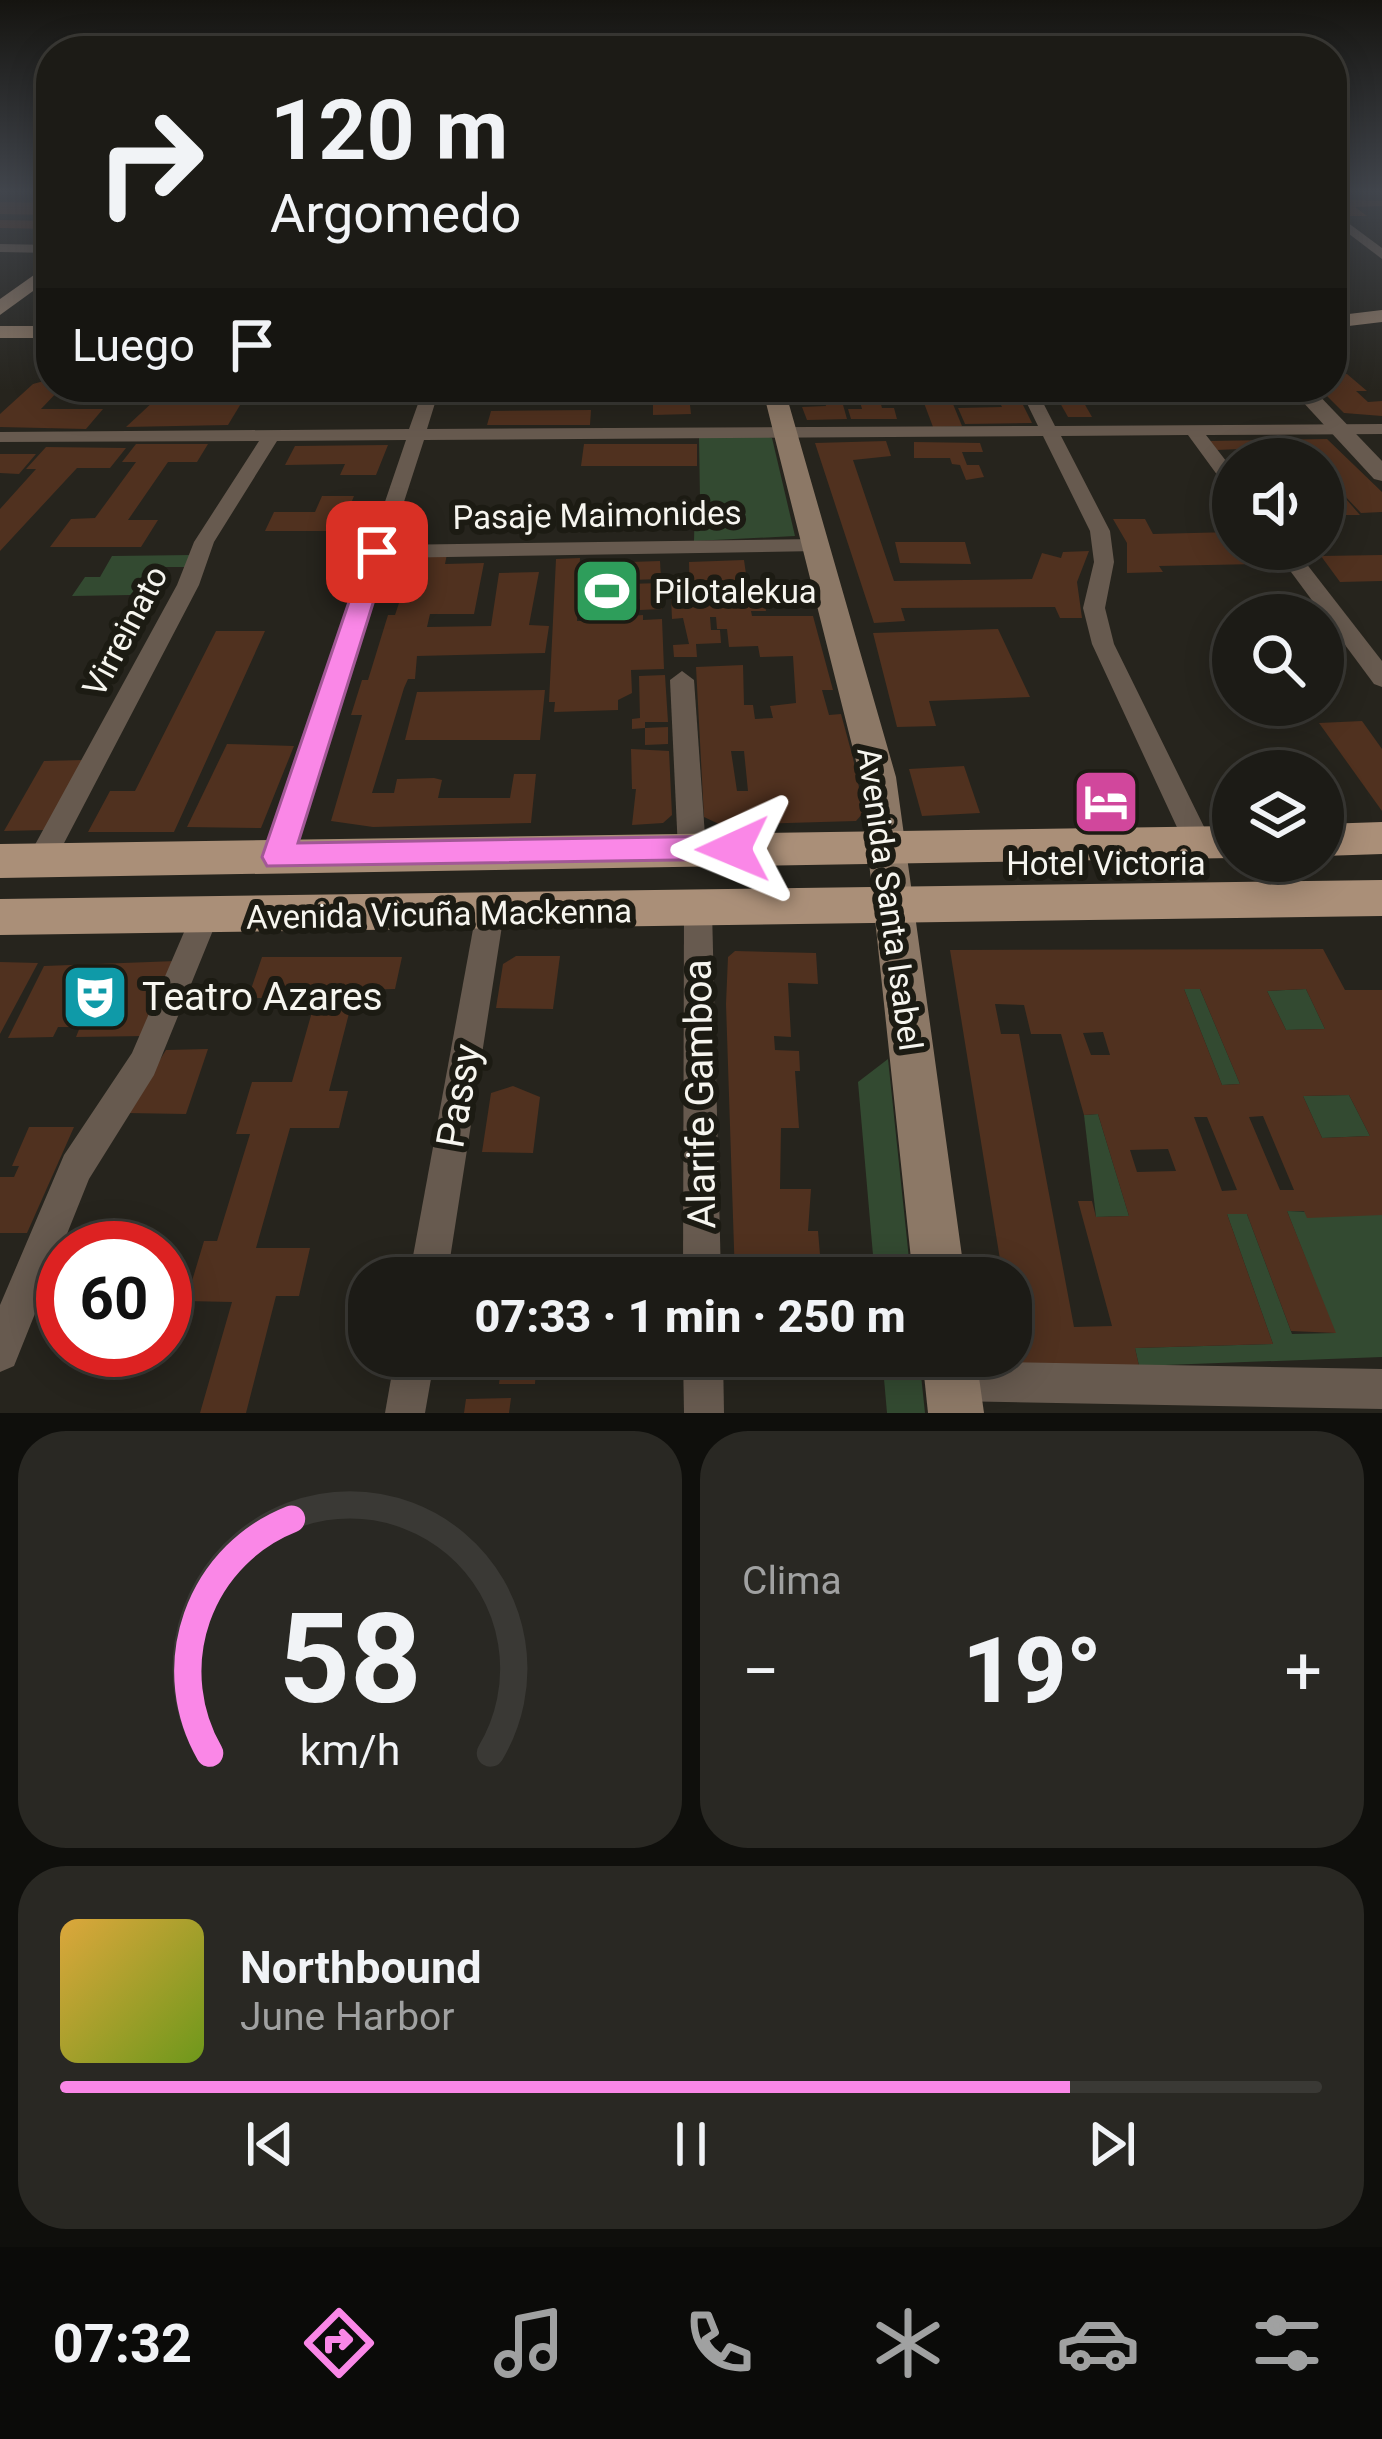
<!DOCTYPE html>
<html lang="es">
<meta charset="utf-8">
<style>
:root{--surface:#1c1b16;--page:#292823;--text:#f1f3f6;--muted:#a0a1a1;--line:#3a3935;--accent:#fa87e7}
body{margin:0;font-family:Roboto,sans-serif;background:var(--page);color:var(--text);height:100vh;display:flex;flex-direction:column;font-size:45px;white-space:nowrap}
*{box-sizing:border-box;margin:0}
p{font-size:39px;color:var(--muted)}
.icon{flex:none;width:66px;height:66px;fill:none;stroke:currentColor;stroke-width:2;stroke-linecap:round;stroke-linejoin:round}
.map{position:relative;height:1413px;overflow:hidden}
.drawer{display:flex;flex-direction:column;gap:18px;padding:18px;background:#0f0f0c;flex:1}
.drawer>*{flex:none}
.hud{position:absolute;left:36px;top:36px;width:1311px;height:366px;border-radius:48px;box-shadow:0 6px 30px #0003,0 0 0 3px var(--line);background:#1c1b16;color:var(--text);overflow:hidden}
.tools{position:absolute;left:1212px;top:438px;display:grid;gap:24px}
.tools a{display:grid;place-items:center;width:132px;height:132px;border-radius:50%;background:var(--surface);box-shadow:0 6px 30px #0003,0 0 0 3px var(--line);font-size:60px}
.speed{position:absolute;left:36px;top:1221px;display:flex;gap:24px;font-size:60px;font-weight:700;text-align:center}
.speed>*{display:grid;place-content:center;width:156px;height:156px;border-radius:50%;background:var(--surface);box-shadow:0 6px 30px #0003,0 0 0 3px var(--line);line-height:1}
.speed .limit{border:18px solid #d22;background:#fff;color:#111}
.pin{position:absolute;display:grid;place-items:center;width:102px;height:102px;color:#fff;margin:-51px;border-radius:24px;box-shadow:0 6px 18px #0006}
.me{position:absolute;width:132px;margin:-66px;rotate:269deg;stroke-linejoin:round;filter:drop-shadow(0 0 9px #0008)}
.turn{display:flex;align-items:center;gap:42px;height:252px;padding:0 36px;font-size:54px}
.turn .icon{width:156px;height:156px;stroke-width:2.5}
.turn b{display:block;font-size:84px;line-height:102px}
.then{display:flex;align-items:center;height:114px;padding:0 36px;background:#0003;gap:24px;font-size:45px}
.big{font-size:90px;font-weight:800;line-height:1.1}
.drawer .tile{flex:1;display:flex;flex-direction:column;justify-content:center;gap:18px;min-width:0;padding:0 42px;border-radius:48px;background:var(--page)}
.drawer .dial{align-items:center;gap:0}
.dial svg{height:312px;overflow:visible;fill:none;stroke:var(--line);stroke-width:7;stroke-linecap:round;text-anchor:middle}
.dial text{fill:var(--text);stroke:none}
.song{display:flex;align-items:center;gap:36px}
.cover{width:144px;height:144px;border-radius:18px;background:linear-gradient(135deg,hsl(40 70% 55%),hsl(80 70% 35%))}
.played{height:12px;border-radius:6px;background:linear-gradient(90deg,var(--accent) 80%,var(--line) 80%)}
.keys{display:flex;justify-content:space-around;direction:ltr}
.heat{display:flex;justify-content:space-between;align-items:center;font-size:66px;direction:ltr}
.drawer .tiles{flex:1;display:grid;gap:18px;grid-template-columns:1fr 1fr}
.tile:last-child{grid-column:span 2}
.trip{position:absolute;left:348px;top:1257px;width:684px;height:120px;border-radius:48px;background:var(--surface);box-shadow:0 6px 30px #0003,0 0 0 3px var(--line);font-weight:800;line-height:120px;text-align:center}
.dock{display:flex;height:192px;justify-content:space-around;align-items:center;background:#0b0b09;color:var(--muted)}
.dock .icon{width:84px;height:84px}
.dock .current{color:var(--accent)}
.dock b{font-size:54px;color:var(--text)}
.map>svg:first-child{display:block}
</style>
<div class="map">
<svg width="1382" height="1413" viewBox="0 0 1382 1413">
<rect width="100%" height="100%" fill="#26241d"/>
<g fill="#334a31">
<polygon points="763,435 772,438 795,536 694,541 695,501 700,500 699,437"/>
<polygon points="192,555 186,567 148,567 131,595 72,596 85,577 100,577 112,556"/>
<polygon points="627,563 628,618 585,620 587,565"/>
<polygon points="1184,989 1200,989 1240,1084 1222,1085"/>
<polygon points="1306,989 1325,1029 1286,1030 1267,991"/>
<polygon points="888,1059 911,1278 875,1278 858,1082"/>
<polygon points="1349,1095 1370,1136 1322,1138 1303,1096"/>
<polygon points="1098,1114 1129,1216 1096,1217 1084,1115"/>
<polygon points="1287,1211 1382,1215 1382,1357 1139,1366 1135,1348 1273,1344 1227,1214 1247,1214 1292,1334 1335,1333"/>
<polygon points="882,1356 919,1356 925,1413 887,1413"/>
</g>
<g fill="#50311f" fill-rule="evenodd">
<polygon points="1332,199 1382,201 1382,206 1355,207 1367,216 1343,216 1332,208"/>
<polygon points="0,202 51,203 51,215 0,214"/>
<polygon points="0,220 51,221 51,229 0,228"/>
<polygon points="1347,374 1367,391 1356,391 1368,402 1382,401 1382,416 1344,413 1318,387 1332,387 1332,375"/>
<polygon points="51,379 51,387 62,387 41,409 103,409 86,429 0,427 0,414 33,384"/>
<polygon points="169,387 251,387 228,425 126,427"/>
<polygon points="655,387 688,387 691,414 653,415 653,403 631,403 631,391"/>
<polygon points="820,387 838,387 847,419 807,420 802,407 826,406"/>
<polygon points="856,387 876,387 882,408 894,408 897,419 851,419 848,409 862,409"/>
<polygon points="918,387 946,387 962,426 933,427"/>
<polygon points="992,387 1014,387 1032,423 965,424 958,408 1002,407"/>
<polygon points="1051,387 1075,387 1092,417 1068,417"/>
<polygon points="591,410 590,425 487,425 491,411"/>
<polygon points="1327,439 1382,492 1382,512 1361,513 1326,476 1360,515 1345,515 1323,489 1323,459 1248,459 1240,449 1217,450 1209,441"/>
<polygon points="886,441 891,456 853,460 894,581 1032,579 1042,553 1061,558 1063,552 1089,551 1077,582 1082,618 1060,618 1055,607 901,608 905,621 874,623 815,443"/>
<polygon points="914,442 980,443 983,452 962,452 967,465 979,465 984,477 966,480 960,465 952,464 950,458 914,458"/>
<polygon points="136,444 208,444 197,462 168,462 128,520 158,520 141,547 50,547 71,519 95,518 136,462 122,462"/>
<polygon points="584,444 697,444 697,466 581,466"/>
<polygon points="388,445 376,475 340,475 345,464 285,465 295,446"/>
<polygon points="46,447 126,448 110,468 77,468 0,551 0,509 36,469 26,469"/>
<polygon points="0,454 36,454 19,474 0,473"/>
<polygon points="322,496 354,496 340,531 265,531 274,512 315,512"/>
<polygon points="1113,519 1145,519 1153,534 1233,532 1233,549 1248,549 1258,564 1159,566 1163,572 1127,573 1127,543"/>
<polygon points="895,542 965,542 971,564 900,563"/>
<polygon points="447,554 445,564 484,563 474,614 430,614 427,627 491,626 499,573 539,572 529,625 549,626 545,653 417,656 415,679 408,679 404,688 372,793 394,793 397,779 434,778 442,780 438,798 510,798 514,774 536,774 531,823 373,827 331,821 362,715 351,715 362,680 368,680 388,615 395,615 399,603 394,603 406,575 393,575 400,555"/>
<polygon points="1382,555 1382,581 1340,582 1321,556"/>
<polygon points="580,558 577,621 631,621 631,616 643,615 643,620 662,619 664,669 631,670 632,693 618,700 618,710 554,712 555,702 549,702 556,559"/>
<path d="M744 560 749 595H763L766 611H751L752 616H813L833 690H822L829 715 841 714 853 758 864 812 856 821 721 825 704 817 696 667 743 665 744 705H753L755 719 773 718 770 706 796 703 793 656 760 657 758 646 729 647 727 629H717L716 617H710L711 630H720L721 643 696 644 697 657H674L673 645 689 644 683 618 672 619 671 597H690L689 562ZM731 751H744L748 791H737Z"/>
<polygon points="660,561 661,579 630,580 630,562"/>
<polygon points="661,583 662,609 640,610 640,599 629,599 628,584"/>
<polygon points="998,629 1030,697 929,701 936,726 897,727 873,633"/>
<polygon points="216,631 265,631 174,832 88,832 110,791 135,791"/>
<polygon points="665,675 668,722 645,722 645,728 668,727 668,744 645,745 645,728 632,729 632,719 640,718 639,676"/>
<polygon points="545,690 540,740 405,740 417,692"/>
<polygon points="1362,721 1382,749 1382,811 1319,723"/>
<polygon points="227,744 294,746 261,828 187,827"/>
<polygon points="631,749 669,751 672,815 663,823 632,825 636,789 632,789"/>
<polygon points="84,760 46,830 4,831 44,761"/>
<polygon points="964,766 980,813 922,816 909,769"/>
<path d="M1323 949 1345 990H1382V1215L1307 1218 1304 1211H1287L1336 1333 1291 1331 1247 1214H1227L1273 1344 1135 1348 1139 1366 1017 1364 1011 1278H1003L950 950ZM1184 989H1200L1240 1084 1222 1085ZM1306 989 1325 1029 1286 1030 1267 991ZM995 1004 1024 1005 1031 1034H1061L1084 1115 1098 1114 1129 1216 1096 1217 1092 1201H1078L1112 1326 1074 1327 1019 1034H1001ZM1103 1032 1110 1055H1091L1083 1033ZM1349 1095 1370 1136 1322 1138 1303 1096ZM1263 1116 1294 1190H1280L1249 1117ZM1194 1117H1207L1237 1190 1222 1191ZM1168 1149 1176 1171 1137 1172 1130 1150Z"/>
<polygon points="735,951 816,953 818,984 788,983 791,1037 774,1036 775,1050 799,1051 800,1071 795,1071 799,1128 781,1128 780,1189 811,1189 808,1231 818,1231 822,1278 735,1278 726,1004 728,957"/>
<polygon points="516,956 560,956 553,1009 496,1008 503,964"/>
<polygon points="262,957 402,957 395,989 355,990 329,1091 348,1091 339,1128 290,1128 256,1248 310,1248 299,1296 276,1296 246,1413 200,1413 232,1302 186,1301 204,1241 217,1241 250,1134 236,1134 252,1082 292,1082 316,998 248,998"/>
<polygon points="176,961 145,1036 76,1037 80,1027 58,1027 53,1037 8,1038 44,966"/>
<polygon points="0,962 38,963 0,1034"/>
<polygon points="208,1049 186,1114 127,1113 166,1050"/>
<polygon points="513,1086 540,1097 533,1153 482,1152 491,1093"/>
<polygon points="29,1127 74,1127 27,1233 0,1233 0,1177 14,1177 19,1166 12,1166"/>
<polygon points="470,1356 537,1356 535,1384 499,1384 500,1376 468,1376"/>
<polygon points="511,1398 509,1413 464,1413 466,1399"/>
</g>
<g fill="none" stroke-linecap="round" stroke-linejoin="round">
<g fill="#675a4f" fill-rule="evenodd">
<polygon points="1332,211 1382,248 1382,259 1332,221"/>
<polygon points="0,244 51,245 51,253 0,252"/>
<polygon points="424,387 440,387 427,429 1038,426 1019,387 1035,387 1055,426 1382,424 1382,434 1206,435 1233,470 1233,489 1226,487 1188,435 1061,436 1110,531 1114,562 1105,608 1114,644 1212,843 1208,851 1198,855 1188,851 1092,644 1083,608 1094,562 1090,531 1043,436 424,440 390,545 818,539 828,545 818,551 386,558 292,857 288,865 278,869 268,865 264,857 406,440 277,441 214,542 199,585 51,868 41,872 31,868 27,860 31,852 177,585 194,542 259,441 0,442 0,432 409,429"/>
<polygon points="1274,549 1295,549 1382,661 1382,687 1374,684"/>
<polygon points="682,671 694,680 706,850 702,858 692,862 682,858 678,850 670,680"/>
<polygon points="698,897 708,901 712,910 721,1278 683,1278 684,910 688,901"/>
<polygon points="490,900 500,904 504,913 447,1278 409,1278 476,913 480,904"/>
<polygon points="204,905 214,909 218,918 154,1075 89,1179 14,1366 0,1372 0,1305 64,1155 132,1053 194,909"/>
<polygon points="395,1356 435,1356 425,1413 385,1413"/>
<polygon points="683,1356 723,1356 724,1413 684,1413"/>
<polygon points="952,1361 1382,1369 1382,1409 952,1401 938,1395 932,1381 938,1367"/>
</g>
<polygon fill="#675a4f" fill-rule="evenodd" points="1289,387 1311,387 1382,461 1382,481 1374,479"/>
<g fill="#8c7866" fill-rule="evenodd">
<polygon points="51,263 51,278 0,315 0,299"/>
<polygon points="1382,310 1382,322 1332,328 1332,316"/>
<rect x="0" y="326" width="51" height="12"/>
<polygon points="762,387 784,387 896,777 965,1278 913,1278 860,777"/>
<polygon points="922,1356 976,1356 984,1413 928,1413"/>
</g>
<g fill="#aa8f78" fill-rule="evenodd">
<polygon points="1382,822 1382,854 1323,856 1323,824"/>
<polygon points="1233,826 1233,858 0,878 0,844"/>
<polygon points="1382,880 1382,916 0,935 0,899"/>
</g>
</g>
<linearGradient id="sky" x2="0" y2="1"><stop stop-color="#151410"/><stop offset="0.49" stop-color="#41454c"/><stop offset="1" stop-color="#41454c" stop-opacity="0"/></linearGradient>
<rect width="1382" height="390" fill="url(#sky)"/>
<polygon fill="#fa87e7" stroke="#a25896" stroke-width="3" points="377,544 389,552 298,843 733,836 744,840 748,849 744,859 267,866 262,857 366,552"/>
<defs>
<g id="stadium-square" transform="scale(3.45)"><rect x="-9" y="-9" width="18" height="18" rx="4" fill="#2e9e5b" stroke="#1c1b13"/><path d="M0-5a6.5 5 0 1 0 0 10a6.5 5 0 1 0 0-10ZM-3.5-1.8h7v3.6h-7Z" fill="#fff"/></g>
<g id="hotel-square" transform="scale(3.45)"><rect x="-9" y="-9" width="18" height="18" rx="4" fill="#d1479c" stroke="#1c1b13"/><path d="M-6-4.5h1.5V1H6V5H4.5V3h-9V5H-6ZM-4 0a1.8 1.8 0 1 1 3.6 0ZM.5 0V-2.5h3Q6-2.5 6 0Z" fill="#fff"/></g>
<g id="theatre-square" transform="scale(3.45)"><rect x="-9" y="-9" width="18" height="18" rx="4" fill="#0f9aa8" stroke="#1c1b13"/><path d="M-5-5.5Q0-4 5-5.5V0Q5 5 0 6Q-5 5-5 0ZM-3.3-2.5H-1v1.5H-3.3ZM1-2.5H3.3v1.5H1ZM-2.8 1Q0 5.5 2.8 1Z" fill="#fff"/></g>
</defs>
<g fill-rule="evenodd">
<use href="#stadium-square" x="607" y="591"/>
<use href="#hotel-square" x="1106" y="802"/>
<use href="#theatre-square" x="95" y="997"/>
</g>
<g text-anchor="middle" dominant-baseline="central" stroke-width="12" stroke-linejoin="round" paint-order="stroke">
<g font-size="33" fill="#f6f5ef" stroke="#1c1b13">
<text transform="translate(597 515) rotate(-1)">Pasaje Maimonides</text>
<text transform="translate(125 631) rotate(-62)">Virreinato</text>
<text transform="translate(890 899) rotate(82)">Avenida Santa Isabel</text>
<text transform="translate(439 914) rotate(-1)">Avenida Vicuña Mackenna</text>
</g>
<g font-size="33" fill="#f6f5ef" stroke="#1c1b13" text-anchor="start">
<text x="654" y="591">Pilotalekua</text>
<text x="1106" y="863" text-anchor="middle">Hotel Victoria</text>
</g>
<g font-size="39" fill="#f6f5ef" stroke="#1c1b13" text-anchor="start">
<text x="142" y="997">Teatro Azares</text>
</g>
<g font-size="39" fill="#f6f5ef" stroke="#1c1b13">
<text transform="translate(700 1094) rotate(-91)">Alarife Gamboa</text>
<text transform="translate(459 1096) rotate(-80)">Passy</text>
</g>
</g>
</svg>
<div class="tools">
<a><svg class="icon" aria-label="sound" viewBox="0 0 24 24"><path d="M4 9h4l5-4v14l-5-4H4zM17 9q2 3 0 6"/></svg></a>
<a><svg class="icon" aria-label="search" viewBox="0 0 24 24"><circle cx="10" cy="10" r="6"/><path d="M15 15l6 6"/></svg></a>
<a><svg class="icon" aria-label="layers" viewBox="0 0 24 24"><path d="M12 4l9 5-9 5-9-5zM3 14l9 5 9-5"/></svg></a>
</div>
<div class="speed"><div class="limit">60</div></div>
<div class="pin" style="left:377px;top:552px;background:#d93025"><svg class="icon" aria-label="arrive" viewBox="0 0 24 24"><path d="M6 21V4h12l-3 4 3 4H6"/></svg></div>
<svg class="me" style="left:733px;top:849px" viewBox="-20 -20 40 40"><path d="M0-17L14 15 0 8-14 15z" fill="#fa87e7" stroke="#fff" stroke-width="4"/></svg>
<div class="trip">07:33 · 1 min · 250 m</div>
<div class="hud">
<div class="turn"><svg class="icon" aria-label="right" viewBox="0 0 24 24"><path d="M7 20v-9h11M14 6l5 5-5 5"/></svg><div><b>120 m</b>Argomedo</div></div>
<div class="then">Luego<svg class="icon" aria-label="arrive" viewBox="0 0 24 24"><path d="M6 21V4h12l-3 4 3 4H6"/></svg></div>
</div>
</div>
<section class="drawer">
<div class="tiles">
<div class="tile dial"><svg viewBox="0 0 100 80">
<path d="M14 69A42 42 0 1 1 86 69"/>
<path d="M14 69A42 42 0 0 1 35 9" stroke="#fa87e7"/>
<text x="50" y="56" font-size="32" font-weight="700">58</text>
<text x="50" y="72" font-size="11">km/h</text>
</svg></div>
<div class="tile"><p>Clima</p>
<div class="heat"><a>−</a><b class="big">19°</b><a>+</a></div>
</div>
<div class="tile">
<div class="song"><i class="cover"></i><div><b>Northbound</b><p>June Harbor</p></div></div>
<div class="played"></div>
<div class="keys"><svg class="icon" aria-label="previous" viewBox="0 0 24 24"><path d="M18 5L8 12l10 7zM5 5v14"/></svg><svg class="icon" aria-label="pause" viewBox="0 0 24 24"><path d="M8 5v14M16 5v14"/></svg><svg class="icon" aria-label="next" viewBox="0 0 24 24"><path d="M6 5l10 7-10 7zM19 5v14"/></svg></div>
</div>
</div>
</section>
<nav class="dock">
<b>07:32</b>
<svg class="icon current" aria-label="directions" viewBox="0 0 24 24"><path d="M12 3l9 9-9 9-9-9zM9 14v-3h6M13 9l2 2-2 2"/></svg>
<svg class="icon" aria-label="music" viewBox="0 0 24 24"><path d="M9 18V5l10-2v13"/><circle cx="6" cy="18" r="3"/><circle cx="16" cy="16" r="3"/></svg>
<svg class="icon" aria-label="phone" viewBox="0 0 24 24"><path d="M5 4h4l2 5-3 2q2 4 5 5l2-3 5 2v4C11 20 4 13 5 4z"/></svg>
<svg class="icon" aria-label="climate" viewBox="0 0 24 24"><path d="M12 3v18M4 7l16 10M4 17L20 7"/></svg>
<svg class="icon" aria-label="car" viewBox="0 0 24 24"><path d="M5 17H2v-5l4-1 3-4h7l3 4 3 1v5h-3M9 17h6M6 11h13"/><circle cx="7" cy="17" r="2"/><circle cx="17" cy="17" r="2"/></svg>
<svg class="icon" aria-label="filters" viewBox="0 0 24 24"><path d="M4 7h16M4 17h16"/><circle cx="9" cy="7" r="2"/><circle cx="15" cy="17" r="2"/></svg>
</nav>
